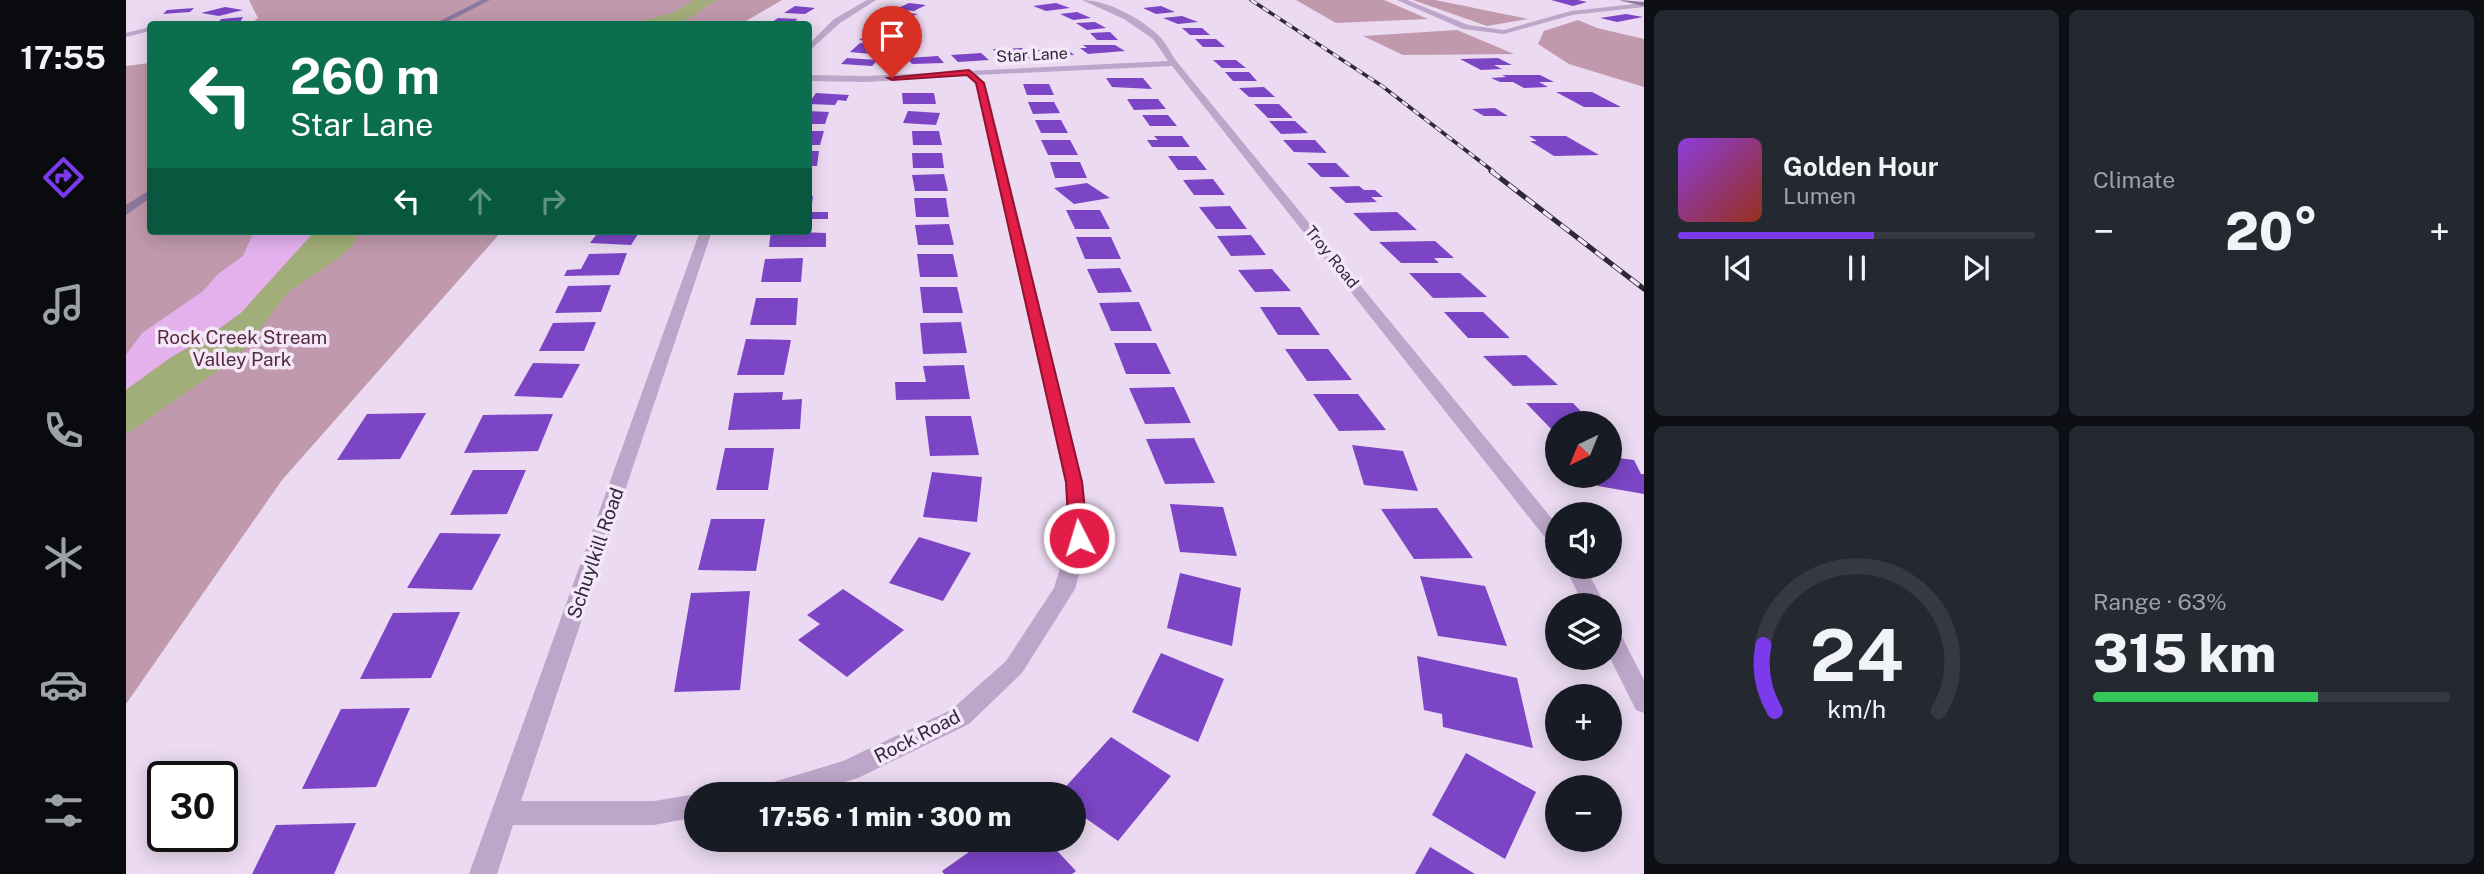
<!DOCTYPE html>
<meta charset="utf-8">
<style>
:root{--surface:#171b24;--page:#242831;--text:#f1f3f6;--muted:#9ea1a6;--line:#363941;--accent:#7c3aed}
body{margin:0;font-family:"Public Sans",sans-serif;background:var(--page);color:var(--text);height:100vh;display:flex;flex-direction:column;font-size:26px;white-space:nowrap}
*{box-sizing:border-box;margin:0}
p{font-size:23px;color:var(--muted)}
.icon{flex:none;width:38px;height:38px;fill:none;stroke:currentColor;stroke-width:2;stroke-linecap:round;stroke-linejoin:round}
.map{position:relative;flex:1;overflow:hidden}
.details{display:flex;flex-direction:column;gap:10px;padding:10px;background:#0d0f14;width:840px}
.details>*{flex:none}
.banner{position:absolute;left:21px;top:21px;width:665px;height:214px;border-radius:7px;box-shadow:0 4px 18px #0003;background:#0b6e4f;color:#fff;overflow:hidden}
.needle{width:46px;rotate:223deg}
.buttons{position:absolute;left:1419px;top:411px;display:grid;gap:14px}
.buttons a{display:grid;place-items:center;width:77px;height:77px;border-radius:50%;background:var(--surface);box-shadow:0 4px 18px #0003;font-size:35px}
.speed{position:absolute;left:21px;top:761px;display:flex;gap:14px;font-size:35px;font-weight:700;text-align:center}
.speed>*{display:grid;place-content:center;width:91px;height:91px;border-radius:50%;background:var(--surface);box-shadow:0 4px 18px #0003;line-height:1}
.speed .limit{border:4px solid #111;border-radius:10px;background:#fff;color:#111}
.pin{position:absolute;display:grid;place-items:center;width:60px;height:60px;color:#fff;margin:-72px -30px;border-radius:50% 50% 50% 0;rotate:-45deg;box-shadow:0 0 7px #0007}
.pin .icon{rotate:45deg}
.me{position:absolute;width:77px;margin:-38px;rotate:355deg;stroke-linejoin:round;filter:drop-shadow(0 0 5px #0008)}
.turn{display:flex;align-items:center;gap:24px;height:147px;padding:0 28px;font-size:32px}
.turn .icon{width:91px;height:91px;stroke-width:2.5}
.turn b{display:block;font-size:49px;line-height:60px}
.lanes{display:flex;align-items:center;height:66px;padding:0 28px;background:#0003;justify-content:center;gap:35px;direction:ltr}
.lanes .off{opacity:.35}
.big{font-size:52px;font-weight:800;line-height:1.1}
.details .card{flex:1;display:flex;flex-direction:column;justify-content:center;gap:10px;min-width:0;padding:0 24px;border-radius:10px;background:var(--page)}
.details .dial{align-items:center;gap:0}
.dial svg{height:182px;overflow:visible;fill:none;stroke:var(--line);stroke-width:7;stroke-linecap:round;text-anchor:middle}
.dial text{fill:var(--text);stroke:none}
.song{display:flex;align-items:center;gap:21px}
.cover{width:84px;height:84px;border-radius:10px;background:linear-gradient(135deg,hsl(270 70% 55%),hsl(10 70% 35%))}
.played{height:7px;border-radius:4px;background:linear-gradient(90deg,var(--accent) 55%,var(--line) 55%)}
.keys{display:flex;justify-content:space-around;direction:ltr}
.heat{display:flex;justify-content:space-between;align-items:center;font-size:38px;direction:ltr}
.charge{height:10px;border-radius:5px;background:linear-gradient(90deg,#34c759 63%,var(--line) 0)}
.details .tiles{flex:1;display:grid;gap:10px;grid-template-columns:repeat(2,1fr)}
.trip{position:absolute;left:558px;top:782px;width:402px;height:70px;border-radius:35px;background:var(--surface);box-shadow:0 4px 18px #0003;font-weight:800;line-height:70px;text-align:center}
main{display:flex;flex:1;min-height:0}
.tab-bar{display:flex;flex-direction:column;width:126px;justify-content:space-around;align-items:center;background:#090b0e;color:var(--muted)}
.tab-bar .icon{width:49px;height:49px}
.tab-bar .selected{color:var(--accent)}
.tab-bar b{font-size:32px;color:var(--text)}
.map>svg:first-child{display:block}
</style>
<main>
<nav class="tab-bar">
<b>17:55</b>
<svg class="icon selected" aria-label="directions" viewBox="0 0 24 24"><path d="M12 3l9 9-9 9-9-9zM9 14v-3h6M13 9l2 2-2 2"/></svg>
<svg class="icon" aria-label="music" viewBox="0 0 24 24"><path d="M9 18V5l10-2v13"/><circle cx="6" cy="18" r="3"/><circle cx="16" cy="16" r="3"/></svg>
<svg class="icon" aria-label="phone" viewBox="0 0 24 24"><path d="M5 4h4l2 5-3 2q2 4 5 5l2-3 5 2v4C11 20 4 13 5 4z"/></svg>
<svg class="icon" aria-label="climate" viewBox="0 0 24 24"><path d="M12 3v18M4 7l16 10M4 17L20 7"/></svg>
<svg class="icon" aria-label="car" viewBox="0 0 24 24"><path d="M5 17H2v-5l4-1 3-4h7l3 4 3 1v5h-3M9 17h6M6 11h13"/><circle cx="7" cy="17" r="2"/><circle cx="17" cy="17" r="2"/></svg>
<svg class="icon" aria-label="filters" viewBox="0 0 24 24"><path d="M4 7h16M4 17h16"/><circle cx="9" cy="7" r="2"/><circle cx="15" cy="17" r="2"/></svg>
</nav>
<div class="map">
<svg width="1518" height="874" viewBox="0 0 1518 874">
<rect width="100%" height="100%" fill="#ebdaf1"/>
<g fill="#c09aac">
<polygon points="123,0 656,0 615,24 124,24 132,18"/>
<polygon points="1170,0 1258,0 1302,19 1210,23"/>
<polygon points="1287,0 1309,0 1402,19 1361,26"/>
<polygon points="1452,20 1471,28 1518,39 1518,87 1443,64 1412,44 1418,31"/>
<polygon points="1331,30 1388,54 1277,55 1237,36"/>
<polygon points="24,63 24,231 376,231 156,480 0,704 0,66"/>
</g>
<polygon fill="#e4b1ed" points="128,231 189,231 115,313 86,334 44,358 0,390 0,355 16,333 76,292 92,274 117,256"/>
<g fill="#a2ae79">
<path d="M569 0H591C580 5 570 16 558 20 541 25 522 25 503 24L546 13Z"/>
<polygon points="189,231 232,231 227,245 214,257 161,293 122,346 103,363 0,434 0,390 44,358 86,334 115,313"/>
</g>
<g fill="#7c45c5">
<polygon points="1425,0 1452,0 1461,2 1447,6"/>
<polygon points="783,3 800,5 788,11 770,9"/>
<polygon points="930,3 944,8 920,11 907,6"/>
<polygon points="669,6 689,8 679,14 658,13"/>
<polygon points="1035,6 1049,12 1030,14 1017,8"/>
<polygon points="99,7 117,10 93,16 75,13"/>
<polygon points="68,8 64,12 37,14 41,10"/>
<polygon points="765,12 792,14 775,20 755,19"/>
<polygon points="951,12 965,18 947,20 934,14"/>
<polygon points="1500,14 1517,17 1491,22 1474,18"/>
<polygon points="1056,16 1072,22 1052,24 1037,18"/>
<polygon points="117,17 113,24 91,24 95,19"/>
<polygon points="652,18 672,19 665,24 643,24"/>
<polygon points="751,22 772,23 766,31 744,29"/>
<polygon points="969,22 980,28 961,30 950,23"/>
<polygon points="1056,28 1076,28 1084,35 1064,35"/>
<polygon points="745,32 768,35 756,42 733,40"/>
<polygon points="984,32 992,40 971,40 964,33"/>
<polygon points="1069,39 1090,39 1099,47 1077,47"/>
<polygon points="734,43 754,45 745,54 724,52"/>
<polygon points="957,45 989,45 999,51 962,54 954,48 961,48"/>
<polygon points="896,48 904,58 874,59 867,49"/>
<polygon points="941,49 948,55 918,56 911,50"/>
<polygon points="855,53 863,60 832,62 825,55"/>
<polygon points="812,56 818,63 786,64 781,58"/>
<polygon points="721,58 752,60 746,66 715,64"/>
<polygon points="1372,58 1386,65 1368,65 1376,69 1355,70 1334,59"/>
<polygon points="1087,60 1110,60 1120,68 1096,68"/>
<polygon points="1099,72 1123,72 1131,81 1107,81"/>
<polygon points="1376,75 1414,75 1428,82 1413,82 1422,87 1398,88 1387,82 1374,82 1365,78 1380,77"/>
<polygon points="980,78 1017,78 1026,89 986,87"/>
<polygon points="897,84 923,84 928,95 901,95"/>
<polygon points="1138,87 1149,97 1123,97 1113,88"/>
<polygon points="1430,92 1466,92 1495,107 1458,107"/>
<polygon points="690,93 723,95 720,101 712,100 709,105 682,104"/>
<polygon points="776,93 808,93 810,104 777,104"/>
<polygon points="1001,99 1032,99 1040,109 1008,110"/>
<polygon points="902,102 928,102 934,113 907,114"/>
<polygon points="1128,104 1153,104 1167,118 1142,118"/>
<polygon points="1369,108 1382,116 1358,116 1346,109"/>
<polygon points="682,111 703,112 699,124 682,124"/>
<polygon points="782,111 814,113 810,125 777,123"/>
<polygon points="1016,115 1042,115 1051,126 1024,126"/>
<polygon points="909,120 935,120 942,133 915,133"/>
<polygon points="1143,121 1169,121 1182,133 1155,134"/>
<polygon points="682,131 698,131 694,145 682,145"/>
<polygon points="786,131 813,131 816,145 787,145"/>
<polygon points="1028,136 1056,136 1064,147 1026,147 1021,140 1032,140"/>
<polygon points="1403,136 1440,136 1473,155 1428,156 1404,141 1411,141"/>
<polygon points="915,140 944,140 952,155 922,155"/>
<polygon points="1157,140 1189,140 1201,153 1168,152"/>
<polygon points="682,151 693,151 691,166 682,166"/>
<polygon points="786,153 816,153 818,168 787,168"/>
<polygon points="1042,156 1070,156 1081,170 1052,170"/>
<polygon points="924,162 954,162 961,178 929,178"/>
<polygon points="1181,163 1210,163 1224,177 1195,177"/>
<polygon points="818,174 822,191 789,191 786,175"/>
<polygon points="1087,179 1099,195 1068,195 1057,180"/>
<polygon points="961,183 984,198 948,204 928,188"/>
<polygon points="1233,186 1238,190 1249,190 1257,197 1245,197 1251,202 1220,203 1203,187"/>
<polygon points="682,196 687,196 685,212 702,212 702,219 682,219"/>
<polygon points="788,198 820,198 823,217 790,217"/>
<polygon points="1104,206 1121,229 1090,229 1073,207"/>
<polygon points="940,210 974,210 984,229 949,229"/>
<polygon points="1271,212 1291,230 1245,231 1227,213"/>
<polygon points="823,224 828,245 792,245 789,225"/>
<polygon points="473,231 514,231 505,245 464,243"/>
<polygon points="645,231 700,233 700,247 643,247"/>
<polygon points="1125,235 1140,255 1105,256 1091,236"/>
<polygon points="950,237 985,237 995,259 959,259"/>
<polygon points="1309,241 1328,258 1308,258 1313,263 1275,263 1253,242"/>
<polygon points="501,253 493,275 438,276 441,270 455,269 463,254"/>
<polygon points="791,254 827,254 832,277 794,277"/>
<polygon points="677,258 675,282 635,282 639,259"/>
<polygon points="994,268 1006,292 972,293 961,269"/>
<polygon points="1146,269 1165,291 1129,292 1112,270"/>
<polygon points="1283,273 1334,273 1361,297 1307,298"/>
<polygon points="485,285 475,312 429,313 442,286"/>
<polygon points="794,287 831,287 837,313 797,313"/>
<polygon points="630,298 672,298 670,325 624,325"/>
<polygon points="1013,302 1026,331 985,331 973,303"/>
<polygon points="1134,307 1174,307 1194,335 1152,335"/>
<polygon points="1318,312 1357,312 1384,338 1342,338"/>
<polygon points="470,322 458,351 413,351 427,323"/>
<polygon points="835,322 841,353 797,354 794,323"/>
<polygon points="620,339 665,340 658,375 611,375"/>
<polygon points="988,343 1030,343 1045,374 1000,374"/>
<polygon points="1159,349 1202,349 1226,380 1181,381"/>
<polygon points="1400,355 1432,385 1387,386 1357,356"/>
<polygon points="407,363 454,364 436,398 388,396"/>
<polygon points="838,365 844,399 770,400 769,382 800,382 797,366"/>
<polygon points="1048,387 1065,423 1019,424 1003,388"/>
<polygon points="657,392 656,400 676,399 674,429 602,430 608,393"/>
<polygon points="1187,394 1232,394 1260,430 1213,431"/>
<polygon points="1400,403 1447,403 1467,424 1432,424 1432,436"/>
<polygon points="300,413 274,459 211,460 241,414"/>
<polygon points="427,414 412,451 338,453 357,415"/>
<polygon points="799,416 845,416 853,455 804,456"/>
<polygon points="1068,438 1089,483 1039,484 1020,439"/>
<polygon points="1226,445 1277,451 1292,491 1238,485"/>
<polygon points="599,448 648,448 642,490 590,490"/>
<polygon points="1484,457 1508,460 1515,474 1518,474 1518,494 1472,486 1468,476 1484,476"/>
<polygon points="347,470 400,470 381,514 324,515"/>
<polygon points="806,472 856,477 851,522 797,517"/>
<polygon points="1044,504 1097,507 1111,556 1054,552"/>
<polygon points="1311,508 1347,558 1288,559 1255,509"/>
<polygon points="585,519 639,519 630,571 572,570"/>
<polygon points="314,533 375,534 346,590 281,588"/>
<polygon points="793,537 845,553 817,601 763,583"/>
<polygon points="1054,573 1115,588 1106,646 1041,628"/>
<polygon points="1294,576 1359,586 1381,646 1312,636"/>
<polygon points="717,589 778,630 721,677 672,640 694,624 681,615"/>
<polygon points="624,591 614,690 548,692 565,593"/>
<polygon points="334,612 305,678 234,679 267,613"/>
<polygon points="1035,653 1098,679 1072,742 1006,712"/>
<polygon points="1291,656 1391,678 1407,748 1317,727 1316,714 1298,710"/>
<polygon points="284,708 250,787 176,789 215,709"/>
<polygon points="985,737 1045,776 992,841 948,810 948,794 933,794"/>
<polygon points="1340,753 1410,792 1379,859 1306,815"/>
<polygon points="230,823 208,874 126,874 150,825"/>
<polygon points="860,840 921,840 950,871 946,874 818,874 816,871"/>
<polygon points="1304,847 1349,874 1289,874"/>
</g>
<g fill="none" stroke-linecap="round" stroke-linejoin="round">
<g fill="#bda6c9" fill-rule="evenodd">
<polygon points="741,0 750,0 714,23 682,52 682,45 708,19"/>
<path d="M956 0C981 0 1014 18 1032 35 1040 42 1045 54 1051 62L1432 526V547L1425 545 1046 66 851 75 859 83 863 97 957 482 963 538 949 589 896 673 843 724 732 778 679 794H630L634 786 717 761 825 710 880 661 928 588 943 538 939 482 850 84 841 76 740 82 682 81V75L740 76 1042 61 1027 39 998 19Z"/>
<polygon points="1271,0 1281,0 1342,25 1378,30 1445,11 1518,3 1518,7 1446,15 1378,34 1337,29"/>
<polygon points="24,27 24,31 0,37 0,33"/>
<polygon points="574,231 586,231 395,801 528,801 570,794 570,817 528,825 387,825 371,874 343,874"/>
<polygon points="1439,567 1459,567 1480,606 1458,606"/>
<polygon points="1484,627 1492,629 1518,680 1518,713 1510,710 1484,658"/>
</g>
<g fill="#8c789d" fill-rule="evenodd">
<polygon points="355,0 364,0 317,24 308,24"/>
<polygon points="1494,0 1518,2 1518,6 1496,1"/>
<polygon points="24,190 24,198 0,215 0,205"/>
</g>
<g stroke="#2e2736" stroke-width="3.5">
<polyline id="rail-far1" points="1125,0 1256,86 1368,172"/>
</g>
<g stroke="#2e2736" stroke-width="5">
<polyline id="rail" points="1365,171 1518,289"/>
</g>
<use href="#rail-far1" stroke="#f4e7f9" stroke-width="2.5" stroke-dasharray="7" stroke-linecap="butt"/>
<use href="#rail" stroke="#f4e7f9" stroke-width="3.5" stroke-dasharray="11" stroke-linecap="butt"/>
</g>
<polygon fill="#e11d48" stroke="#92132f" stroke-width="2" points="843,70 858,83 956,482 962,538 953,544 943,538 940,482 850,83 841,75 766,80 762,78"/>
<g text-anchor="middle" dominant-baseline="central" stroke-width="7" stroke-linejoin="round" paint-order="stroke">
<g font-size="16" fill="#2e2736" stroke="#f4e7f9">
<text transform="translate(906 55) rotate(-3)">Star Lane</text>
<text transform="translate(1206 257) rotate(51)">Troy Road</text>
</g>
<g font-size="19" fill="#542b3d" stroke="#f4e7f9">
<text x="116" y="337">Rock Creek Stream<tspan x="116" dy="22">Valley Park</tspan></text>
</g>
<g font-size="19" fill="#2e2736" stroke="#f4e7f9">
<text transform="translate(469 553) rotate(-71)">Schuylkill Road</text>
<text transform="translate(791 736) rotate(-27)">Rock Road</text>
</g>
</g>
</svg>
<div class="buttons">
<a><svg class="needle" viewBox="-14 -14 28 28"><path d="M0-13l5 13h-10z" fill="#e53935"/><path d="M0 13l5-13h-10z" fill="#9ea1a6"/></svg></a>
<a><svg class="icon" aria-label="sound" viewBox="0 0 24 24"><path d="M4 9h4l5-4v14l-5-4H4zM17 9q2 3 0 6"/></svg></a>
<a><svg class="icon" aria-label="layers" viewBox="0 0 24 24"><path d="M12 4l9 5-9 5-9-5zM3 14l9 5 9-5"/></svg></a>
<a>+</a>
<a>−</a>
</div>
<div class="speed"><div class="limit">30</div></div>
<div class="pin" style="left:766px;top:78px;background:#d93025"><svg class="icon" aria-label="arrive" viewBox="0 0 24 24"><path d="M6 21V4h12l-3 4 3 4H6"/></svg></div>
<svg class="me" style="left:953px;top:538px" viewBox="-20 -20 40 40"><circle r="17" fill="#e11d48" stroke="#fff" stroke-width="3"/><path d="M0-11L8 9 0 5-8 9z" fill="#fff"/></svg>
<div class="trip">17:56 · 1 min · 300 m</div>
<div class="banner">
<div class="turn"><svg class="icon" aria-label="left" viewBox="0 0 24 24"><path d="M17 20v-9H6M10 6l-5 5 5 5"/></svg><div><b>260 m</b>Star Lane</div></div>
<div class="lanes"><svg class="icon" aria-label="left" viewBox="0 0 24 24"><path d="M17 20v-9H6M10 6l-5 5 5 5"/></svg><svg class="icon off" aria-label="ahead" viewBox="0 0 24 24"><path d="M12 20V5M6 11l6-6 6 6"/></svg><svg class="icon off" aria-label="right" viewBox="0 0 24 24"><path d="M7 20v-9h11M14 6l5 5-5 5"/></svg></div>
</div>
</div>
<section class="details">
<div class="tiles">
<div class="card">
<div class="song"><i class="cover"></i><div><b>Golden Hour</b><p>Lumen</p></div></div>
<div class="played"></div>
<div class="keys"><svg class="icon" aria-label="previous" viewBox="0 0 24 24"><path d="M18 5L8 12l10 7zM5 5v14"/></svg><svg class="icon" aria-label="pause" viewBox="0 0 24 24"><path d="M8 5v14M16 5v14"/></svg><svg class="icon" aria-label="next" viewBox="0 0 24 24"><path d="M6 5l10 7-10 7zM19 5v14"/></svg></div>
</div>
<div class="card"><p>Climate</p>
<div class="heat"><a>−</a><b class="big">20°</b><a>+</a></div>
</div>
<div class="card dial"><svg viewBox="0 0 100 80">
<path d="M14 69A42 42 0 1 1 86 69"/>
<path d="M14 69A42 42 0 0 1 9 40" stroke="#7c3aed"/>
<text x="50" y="56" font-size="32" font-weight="700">24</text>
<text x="50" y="72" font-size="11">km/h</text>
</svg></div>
<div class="card"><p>Range · 63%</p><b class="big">315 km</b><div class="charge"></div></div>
</div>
</section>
</main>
